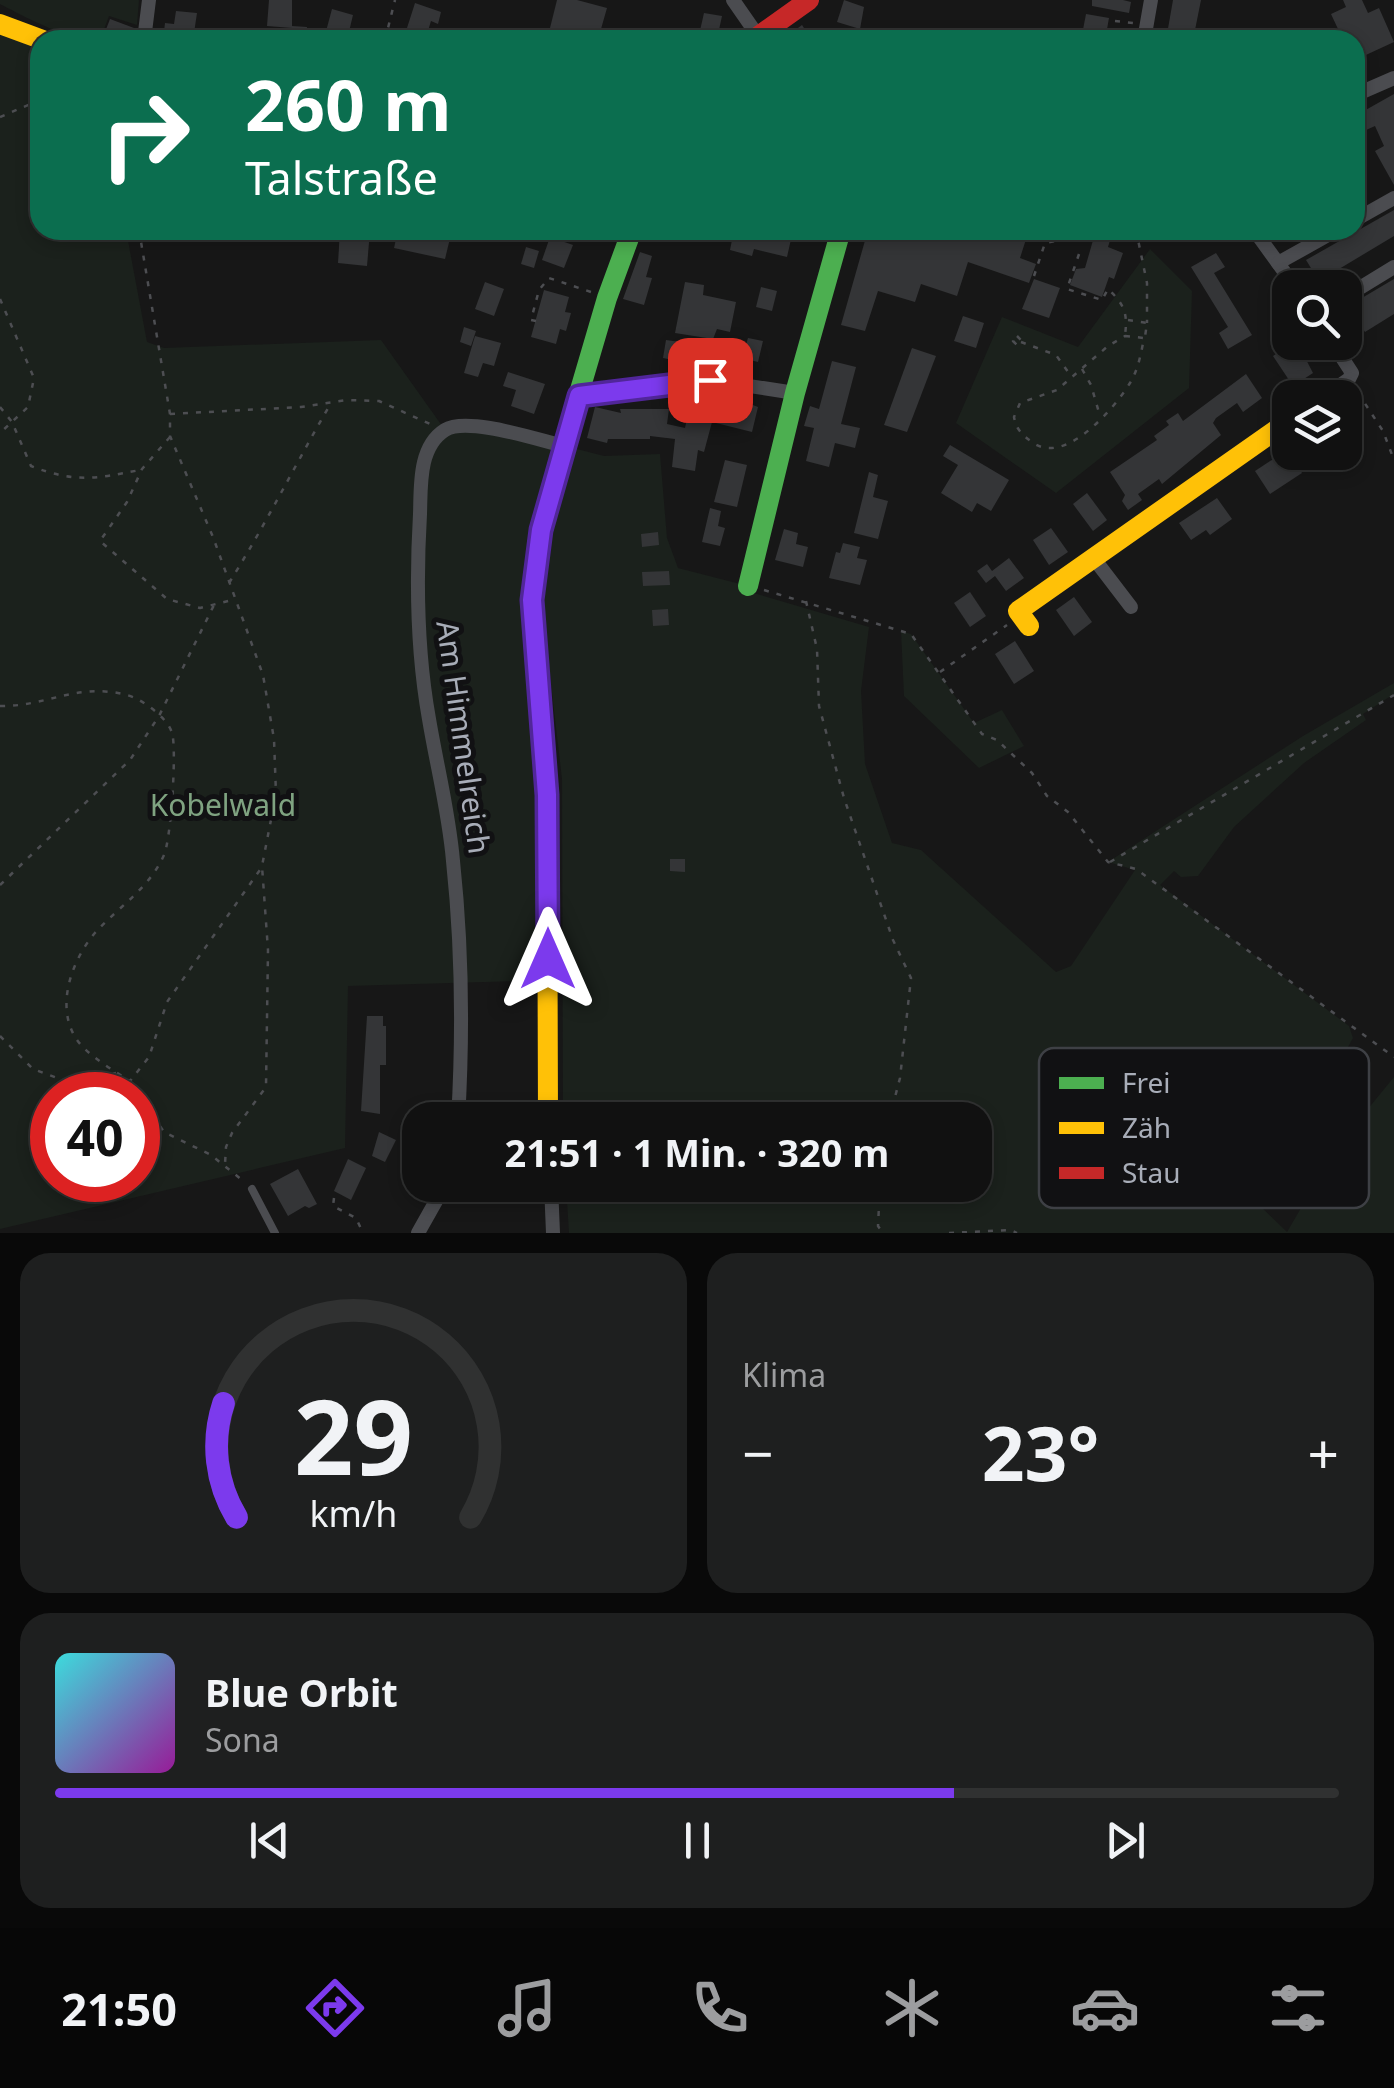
<!DOCTYPE html>
<html lang="de">
<meta charset="utf-8">
<style>
:root{--surface:#111;--page:#1e1f1f;--text:#f1f3f6;--muted:#9c9d9f;--line:#303131;--accent:#7c3aed}
body{margin:0;font-family:"Noto Sans",sans-serif;background:var(--page);color:var(--text);height:100vh;display:flex;flex-direction:column;font-size:38px;white-space:nowrap}
*{box-sizing:border-box;margin:0}
p{font-size:32px;color:var(--muted)}
.icon{flex:none;width:55px;height:55px;fill:none;stroke:currentColor;stroke-width:2;stroke-linecap:round;stroke-linejoin:round}
.map{position:relative;height:1233px;overflow:hidden}
.panel{display:flex;flex-direction:column;gap:20px;padding:20px;background:#090909;flex:1}
.panel>*{flex:none}
.banner{position:absolute;left:30px;top:30px;width:1335px;height:210px;border-radius:30px;box-shadow:0 5px 15px #0003,0 0 0 2px var(--line);background:#0b6e4f;color:#fff;overflow:hidden}
.tools{position:absolute;left:1272px;top:270px;display:grid;gap:20px}
.tools a{display:grid;place-items:center;width:90px;height:90px;border-radius:20px;background:var(--surface);box-shadow:0 5px 15px #0003,0 0 0 2px var(--line);font-size:50px}
.speed{position:absolute;left:30px;top:1072px;display:flex;gap:20px;font-size:50px;font-weight:700;text-align:center}
.speed>*{display:grid;place-content:center;width:130px;height:130px;border-radius:50%;background:var(--surface);box-shadow:0 5px 15px #0003,0 0 0 2px var(--line);line-height:1}
.speed .limit{border:15px solid #d22;background:#fff;color:#111}
.pin{position:absolute;display:grid;place-items:center;width:85px;height:85px;color:#fff;margin:-42px;border-radius:20px;box-shadow:0 5px 15px #0006}
.me{position:absolute;width:110px;margin:-55px;rotate:0deg;stroke-linejoin:round;filter:drop-shadow(0 0 8px #0008)}
.turn{display:flex;align-items:center;gap:35px;height:210px;padding:0 50px;font-size:45px}
.turn .icon{width:130px;height:130px;stroke-width:2.5}
.turn b{display:block;font-size:70px;line-height:85px}
.big{font-size:75px;font-weight:700;line-height:1.1}
.panel .widget{flex:1;display:flex;flex-direction:column;justify-content:center;gap:15px;min-width:0;padding:0 35px;border-radius:30px;background:var(--page)}
.panel .dial{align-items:center;gap:0}
.dial svg{height:260px;overflow:visible;fill:none;stroke:var(--line);stroke-width:7;stroke-linecap:round;text-anchor:middle}
.dial text{fill:var(--text);stroke:none}
.song{display:flex;align-items:center;gap:30px}
.cover{width:120px;height:120px;border-radius:15px;background:linear-gradient(135deg,hsl(180 70% 55%),hsl(300 70% 35%))}
.played{height:10px;border-radius:5px;background:linear-gradient(90deg,var(--accent) 70%,var(--line) 70%)}
.keys{display:flex;justify-content:space-around;direction:ltr}
.heat{display:flex;justify-content:space-between;align-items:center;font-size:55px;direction:ltr}
.panel .tiles{flex:1;display:grid;gap:20px;grid-template-columns:1fr 1fr}
.widget:last-child{grid-column:span 2}
.trip{position:absolute;left:402px;top:1102px;width:590px;height:100px;border-radius:30px;background:var(--surface);box-shadow:0 5px 15px #0003,0 0 0 2px var(--line);font-weight:700;line-height:100px;text-align:center}
.tabs{display:flex;height:160px;justify-content:space-around;align-items:center;background:#070707;color:var(--muted)}
.tabs .icon{width:70px;height:70px}
.tabs .active{color:var(--accent)}
.tabs b{font-size:45px;color:var(--text)}
.map>svg:first-child{display:block}
</style>
<div class="map">
<svg width="1394" height="1233" viewBox="0 0 1394 1233">
<rect width="100%" height="100%" fill="#171717"/>
<g fill="#1b211c" fill-rule="evenodd">
<path d="M0 0H139L137 25 109 16 100 40C67 40 29 19 0 4Z"/>
<path d="M0 33 40 50V230H126L147 342 164 348 381 340 445 430 454 427 564 446 541 530 548 980 348 986 345 1148 0 1229ZM52 1095H138V1180H52Z"/>
<polygon points="1150,249 1192,291 1189,388 1056,493 956,423 1002,317 1078,347"/>
<polygon points="573,448 604,456 660,454 667,538 678,568 748,586 750,592 869,627 861,691 865,764 892,843 921,850 1056,972 1071,966 1135,870 1108,862 1303,736 1394,683 1394,694 1363,714 1366,720 1304,763 1234,827 1198,876 1181,877 1174,871 1160,885 1349,1026 1353,1038 1348,1047 1301,1099 1224,1151 1219,1166 1287,1232 1336,1148 1394,1077 1394,1233 569,1233 566,1185 975,1185 975,1120 563,1120 562,779 545,632 544,602 553,523"/>
<polygon points="901,631 911,634 974,723 1002,710 1024,746 979,768 904,696"/>
</g>
<g fill="#343537">
<polygon points="269,0 292,0 292,26 307,27 306,40 291,40 292,28 267,26"/>
<polygon points="557,0 577,0 607,8 599,36 579,31 576,40 549,32"/>
<polygon points="844,0 864,7 860,29 837,22"/>
<polygon points="1092,0 1123,0 1131,2 1129,13 1092,6"/>
<polygon points="1173,0 1201,0 1193,40 1166,40"/>
<polygon points="1343,0 1362,0 1368,13 1379,8 1394,42 1355,60 1355,40 1315,40 1338,29 1331,14 1346,7"/>
<polygon points="415,3 441,12 438,24 431,21 427,34 407,28"/>
<polygon points="332,9 353,15 347,40 325,35"/>
<polygon points="176,11 197,13 194,33 186,32 186,40 163,40 165,23 174,24"/>
<polygon points="704,13 722,16 717,39 699,35"/>
<polygon points="1086,14 1109,18 1105,40 1081,40"/>
<polygon points="110,19 134,28 130,40 102,40"/>
<polygon points="802,25 812,40 782,40"/>
<polygon points="1394,94 1394,185 1375,151 1384,146 1375,126 1355,135 1355,116"/>
<polygon points="1394,210 1394,236 1319,281 1306,260"/>
<polygon points="340,230 370,231 367,266 338,263"/>
<polygon points="398,230 452,230 445,259 394,248"/>
<polygon points="734,230 772,230 792,235 787,257 754,249 752,256 730,250"/>
<polygon points="868,230 1029,230 1020,258 1036,264 1029,283 968,262 957,296 921,284 915,302 878,291 865,331 841,325"/>
<polygon points="1096,230 1113,230 1108,247 1123,253 1114,279 1109,277 1102,297 1070,285 1076,269 1085,268"/>
<polygon points="550,237 573,245 564,268 542,260"/>
<polygon points="526,247 539,251 534,268 521,264"/>
<polygon points="640,252 652,256 646,277 652,278 644,305 623,299"/>
<polygon points="1216,253 1225,267 1214,273 1252,335 1228,349 1219,333 1228,327 1191,267"/>
<polygon points="1034,279 1060,288 1049,318 1022,309"/>
<polygon points="1394,279 1394,314 1365,332 1361,326 1349,334 1345,327 1345,308"/>
<polygon points="485,282 504,289 494,316 475,309"/>
<polygon points="685,282 704,285 703,295 736,302 730,332 717,329 713,339 675,333"/>
<polygon points="761,287 777,291 772,311 756,307"/>
<polygon points="544,290 569,297 565,312 571,313 566,331 560,329 556,344 531,337"/>
<polygon points="1290,308 1290,344 1297,342 1313,373 1293,386 1273,356 1288,346 1271,320"/>
<polygon points="963,316 984,323 976,348 954,341"/>
<polygon points="464,327 476,331 471,346 460,342"/>
<polygon points="475,336 501,343 494,366 483,363 478,377 464,373"/>
<polygon points="748,338 763,341 758,362 742,358"/>
<polygon points="666,340 680,342 677,361 663,358"/>
<polygon points="912,348 936,356 907,432 884,425"/>
<polygon points="832,361 856,367 841,424 860,428 855,448 835,443 829,467 806,461 814,428 804,426 810,406 819,409"/>
<polygon points="508,372 545,384 534,414 511,406 516,390 503,386"/>
<polygon points="1246,374 1262,398 1243,412 1237,403 1216,418 1213,423 1221,435 1162,484 1159,479 1138,494 1142,500 1128,510 1122,501 1125,495 1110,472 1157,440 1154,436 1169,425 1166,421 1178,413 1183,421"/>
<polygon points="700,395 734,404 735,398 758,407 752,432 712,422 704,452 698,450 695,471 672,467 675,439 650,436 650,439 608,439 607,443 587,438 595,407 621,413 620,409 669,409 667,424 685,428 691,400 698,401"/>
<polygon points="1345,407 1361,432 1345,443"/>
<polygon points="950,445 1009,480 991,511 977,503 972,512 941,493 958,465 943,456"/>
<polygon points="1287,450 1302,473 1270,494 1255,471"/>
<polygon points="725,460 747,465 737,507 714,502"/>
<polygon points="869,472 878,475 873,497 888,501 878,539 854,533"/>
<polygon points="1087,493 1107,520 1093,531 1073,504"/>
<polygon points="1217,498 1232,519 1210,535 1206,530 1191,540 1179,523"/>
<polygon points="710,508 721,511 718,526 725,528 720,546 702,542"/>
<polygon points="1051,528 1068,552 1049,565 1033,540"/>
<polygon points="784,529 798,533 796,544 808,547 803,567 775,560"/>
<polygon points="658,532 659,545 642,547 641,534"/>
<polygon points="843,543 860,547 857,558 867,560 860,585 829,578 836,552 840,553"/>
<polygon points="1009,558 1024,578 1006,591 995,576 986,583 977,571 987,564 992,571"/>
<polygon points="669,571 670,585 643,586 642,572"/>
<polygon points="970,592 986,616 970,627 954,603"/>
<polygon points="1074,597 1092,622 1074,636 1056,610"/>
<polygon points="668,609 669,625 653,626 652,610"/>
<polygon points="1015,641 1034,671 1014,684 995,654"/>
<polygon points="670,859 685,859 685,872 670,871"/>
<polygon points="367,1016 383,1016 383,1026 386,1026 386,1065 380,1065 380,1114 361,1111"/>
<polygon points="503,1106 504,1120 485,1120 485,1107"/>
<polygon points="379,1132 396,1140 385,1162 372,1156"/>
<polygon points="348,1159 366,1168 351,1200 334,1191"/>
<polygon points="298,1169 317,1204 309,1208 305,1206 288,1216 270,1184"/>
</g>
<g fill="none" stroke-linecap="round" stroke-linejoin="round">
<g stroke="#4d4e52" stroke-width="2.5" stroke-dasharray="5 8" stroke-linecap="butt">
<polyline points="1115,21 1133,23"/>
<polyline points="385,40 395,0"/>
<polyline points="0,117 40,100"/>
<polyline points="139,230 170,414 170,436 213,537 263,675 274,739 276,794 262,866 268,950 266,1087 232,1133 226,1147 225,1164"/>
<polyline points="1136,230 1147,283 1147,323"/>
<path d="M1079 254 1067 289 1102 300 1108 289C1124 304 1128 313 1125 335"/>
<polyline points="1034,276 1045,243 1060,240"/>
<polyline points="0,299 34,378 28,407 0,433"/>
<polyline points="1128,320 1147,323 1145,337"/>
<polyline points="536,321 531,320 539,290 549,278 591,292"/>
<polygon points="1017,336 1021,340 1017,345 1013,341"/>
<path d="M1125 336 1144 338C1141 354 1138 370 1130 383 1114 409 1064 467 1032 442 1022 435 1016 429 1014 417L1020 403 1057 390 1108 346Z"/>
<polyline points="1021,342 1056,355 1071,376"/>
<polyline points="1082,369 1091,385 1100,416"/>
<polyline points="1358,393 1383,431 1394,460"/>
<path d="M0 407 12 422 31 466C75 483 94 479 140 470"/>
<polyline points="170,414 301,407 346,400 379,401 430,424"/>
<polyline points="170,437 142,469 127,502 100,541 167,599 200,608 232,600"/>
<path d="M229 583C266 524 296 463 331 403"/>
<polyline points="764,590 911,634 982,734 997,740 1032,773 1047,796 1068,812 1108,862 1136,869 1394,1057"/>
<polyline points="806,601 817,649 819,706 844,798 893,940 911,978 900,1078 889,1120"/>
<polyline points="940,672 1007,625"/>
<path d="M0 706C46 707 77 682 127 695 142 699 168 718 172 733 177 749 171 839 164 855 149 889 118 907 94 934 70 963 53 1013 81 1045 94 1059 114 1071 130 1081L149 1057 167 1002 262 867"/>
<polyline points="1110,862 1394,695"/>
<polyline points="0,885 130,760 159,716 214,605"/>
<polyline points="0,1036 33,1069 71,1083 116,1073"/>
<polyline points="131,1083 164,1132 211,1155 242,1180"/>
<polyline points="880,1185 878,1226 883,1233"/>
<polyline points="334,1198 333,1206 356,1218 363,1233"/>
<polyline points="949,1233 1011,1230 1017,1233"/>
</g>
<polyline stroke="#4b4c50" stroke-width="8" points="252,1189 275,1233"/>
<g stroke="#4b4c50" stroke-width="14">
<polyline points="733,0 758,36"/>
<polyline points="144,40 149,0"/>
<polyline points="1144,40 1151,0"/>
<polyline points="1355,95 1394,78"/>
<polyline points="1355,220 1394,198"/>
<polyline points="1254,230 1296,288"/>
<polyline points="1278,263 1337,230"/>
<polyline points="1345,297 1394,267"/>
<polyline points="579,396 710,380 795,393"/>
<polyline points="1322,398 1349,379 1352,373 1332,342"/>
<polyline points="1092,556 1131,607"/>
<path d="M458 1120C463 1035 462 946 453 861 449 813 437 767 429 719 417 652 416 582 420 514 421 487 418 447 445 430 467 416 538 440 564 446"/>
<polyline points="551,1185 553,1233"/>
<polyline points="418,1233 445,1185"/>
</g>
<g stroke="#4caf50" stroke-width="20">
<polyline points="572,417 607,298 632,230"/>
<polyline points="748,586 795,393 841,230"/>
</g>
<g stroke="#ffc107" stroke-width="20">
<polyline points="0,24 43,40"/>
<polyline points="1029,626 1018,611 1290,420"/>
<polyline points="548,1120 547,795 533,615 535,565 551,490 572,417"/>
</g>
<polyline stroke="#c62828" stroke-width="20" points="753,40 809,0"/>
</g>
<g fill="none" stroke-linecap="round" stroke-linejoin="round">
<g stroke="#51269a" stroke-width="25">
<polyline id="route" points="548,959 547,795 532,600 541,530 579,396 710,380"/>
</g>
<use href="#route" stroke="#7c3aed" stroke-width="18"/>
</g>
<g text-anchor="middle" dominant-baseline="central" stroke-width="10" stroke-linejoin="round" paint-order="stroke">
<g font-size="30" fill="#a8adb8" stroke="#111113">
<text transform="translate(464 737) rotate(82)">Am Himmelreich</text>
</g>
<g font-size="30" fill="#7fa381" stroke="#111113">
<text x="223" y="804">Kobelwald</text>
</g>
</g>
<rect x="1039" y="1048" width="330" height="160" rx="15" fill="#111113" stroke="#3e4045" stroke-width="2.5"/>
<rect x="1059" y="1077" width="45" height="12" fill="#4caf50"/>
<rect x="1059" y="1122" width="45" height="12" fill="#ffc107"/>
<rect x="1059" y="1167" width="45" height="12" fill="#c62828"/>
<g font-size="28" fill="#a8adb8">
<text x="1122" y="1093">Frei</text>
<text x="1122" y="1138">Zäh</text>
<text x="1122" y="1183">Stau</text>
</g>
</svg>
<div class="tools">
<a><svg class="icon" aria-label="search" viewBox="0 0 24 24"><circle cx="10" cy="10" r="6"/><path d="M15 15l6 6"/></svg></a>
<a><svg class="icon" aria-label="layers" viewBox="0 0 24 24"><path d="M12 4l9 5-9 5-9-5zM3 14l9 5 9-5"/></svg></a>
</div>
<div class="speed"><div class="limit">40</div></div>
<div class="pin" style="left:710px;top:380px;background:#d93025"><svg class="icon" aria-label="arrive" viewBox="0 0 24 24"><path d="M6 21V4h12l-3 4 3 4H6"/></svg></div>
<svg class="me" style="left:548px;top:959px" viewBox="-20 -20 40 40"><path d="M0-17L14 15 0 8-14 15z" fill="#7c3aed" stroke="#fff" stroke-width="4"/></svg>
<div class="trip">21:51 · 1 Min. · 320 m</div>
<div class="banner">
<div class="turn"><svg class="icon" aria-label="right" viewBox="0 0 24 24"><path d="M7 20v-9h11M14 6l5 5-5 5"/></svg><div><b>260 m</b>Talstraße</div></div>
</div>
</div>
<section class="panel">
<div class="tiles">
<div class="widget dial"><svg viewBox="0 0 100 80">
<path d="M14 69A42 42 0 1 1 86 69"/>
<path d="M14 69A42 42 0 0 1 10 34" stroke="#7c3aed"/>
<text x="50" y="56" font-size="32" font-weight="700">29</text>
<text x="50" y="72" font-size="11">km/h</text>
</svg></div>
<div class="widget"><p>Klima</p>
<div class="heat"><a>−</a><b class="big">23°</b><a>+</a></div>
</div>
<div class="widget">
<div class="song"><i class="cover"></i><div><b>Blue Orbit</b><p>Sona</p></div></div>
<div class="played"></div>
<div class="keys"><svg class="icon" aria-label="previous" viewBox="0 0 24 24"><path d="M18 5L8 12l10 7zM5 5v14"/></svg><svg class="icon" aria-label="pause" viewBox="0 0 24 24"><path d="M8 5v14M16 5v14"/></svg><svg class="icon" aria-label="next" viewBox="0 0 24 24"><path d="M6 5l10 7-10 7zM19 5v14"/></svg></div>
</div>
</div>
</section>
<nav class="tabs">
<b>21:50</b>
<svg class="icon active" aria-label="directions" viewBox="0 0 24 24"><path d="M12 3l9 9-9 9-9-9zM9 14v-3h6M13 9l2 2-2 2"/></svg>
<svg class="icon" aria-label="music" viewBox="0 0 24 24"><path d="M9 18V5l10-2v13"/><circle cx="6" cy="18" r="3"/><circle cx="16" cy="16" r="3"/></svg>
<svg class="icon" aria-label="phone" viewBox="0 0 24 24"><path d="M5 4h4l2 5-3 2q2 4 5 5l2-3 5 2v4C11 20 4 13 5 4z"/></svg>
<svg class="icon" aria-label="climate" viewBox="0 0 24 24"><path d="M12 3v18M4 7l16 10M4 17L20 7"/></svg>
<svg class="icon" aria-label="car" viewBox="0 0 24 24"><path d="M5 17H2v-5l4-1 3-4h7l3 4 3 1v5h-3M9 17h6M6 11h13"/><circle cx="7" cy="17" r="2"/><circle cx="17" cy="17" r="2"/></svg>
<svg class="icon" aria-label="filters" viewBox="0 0 24 24"><path d="M4 7h16M4 17h16"/><circle cx="9" cy="7" r="2"/><circle cx="15" cy="17" r="2"/></svg>
</nav>
